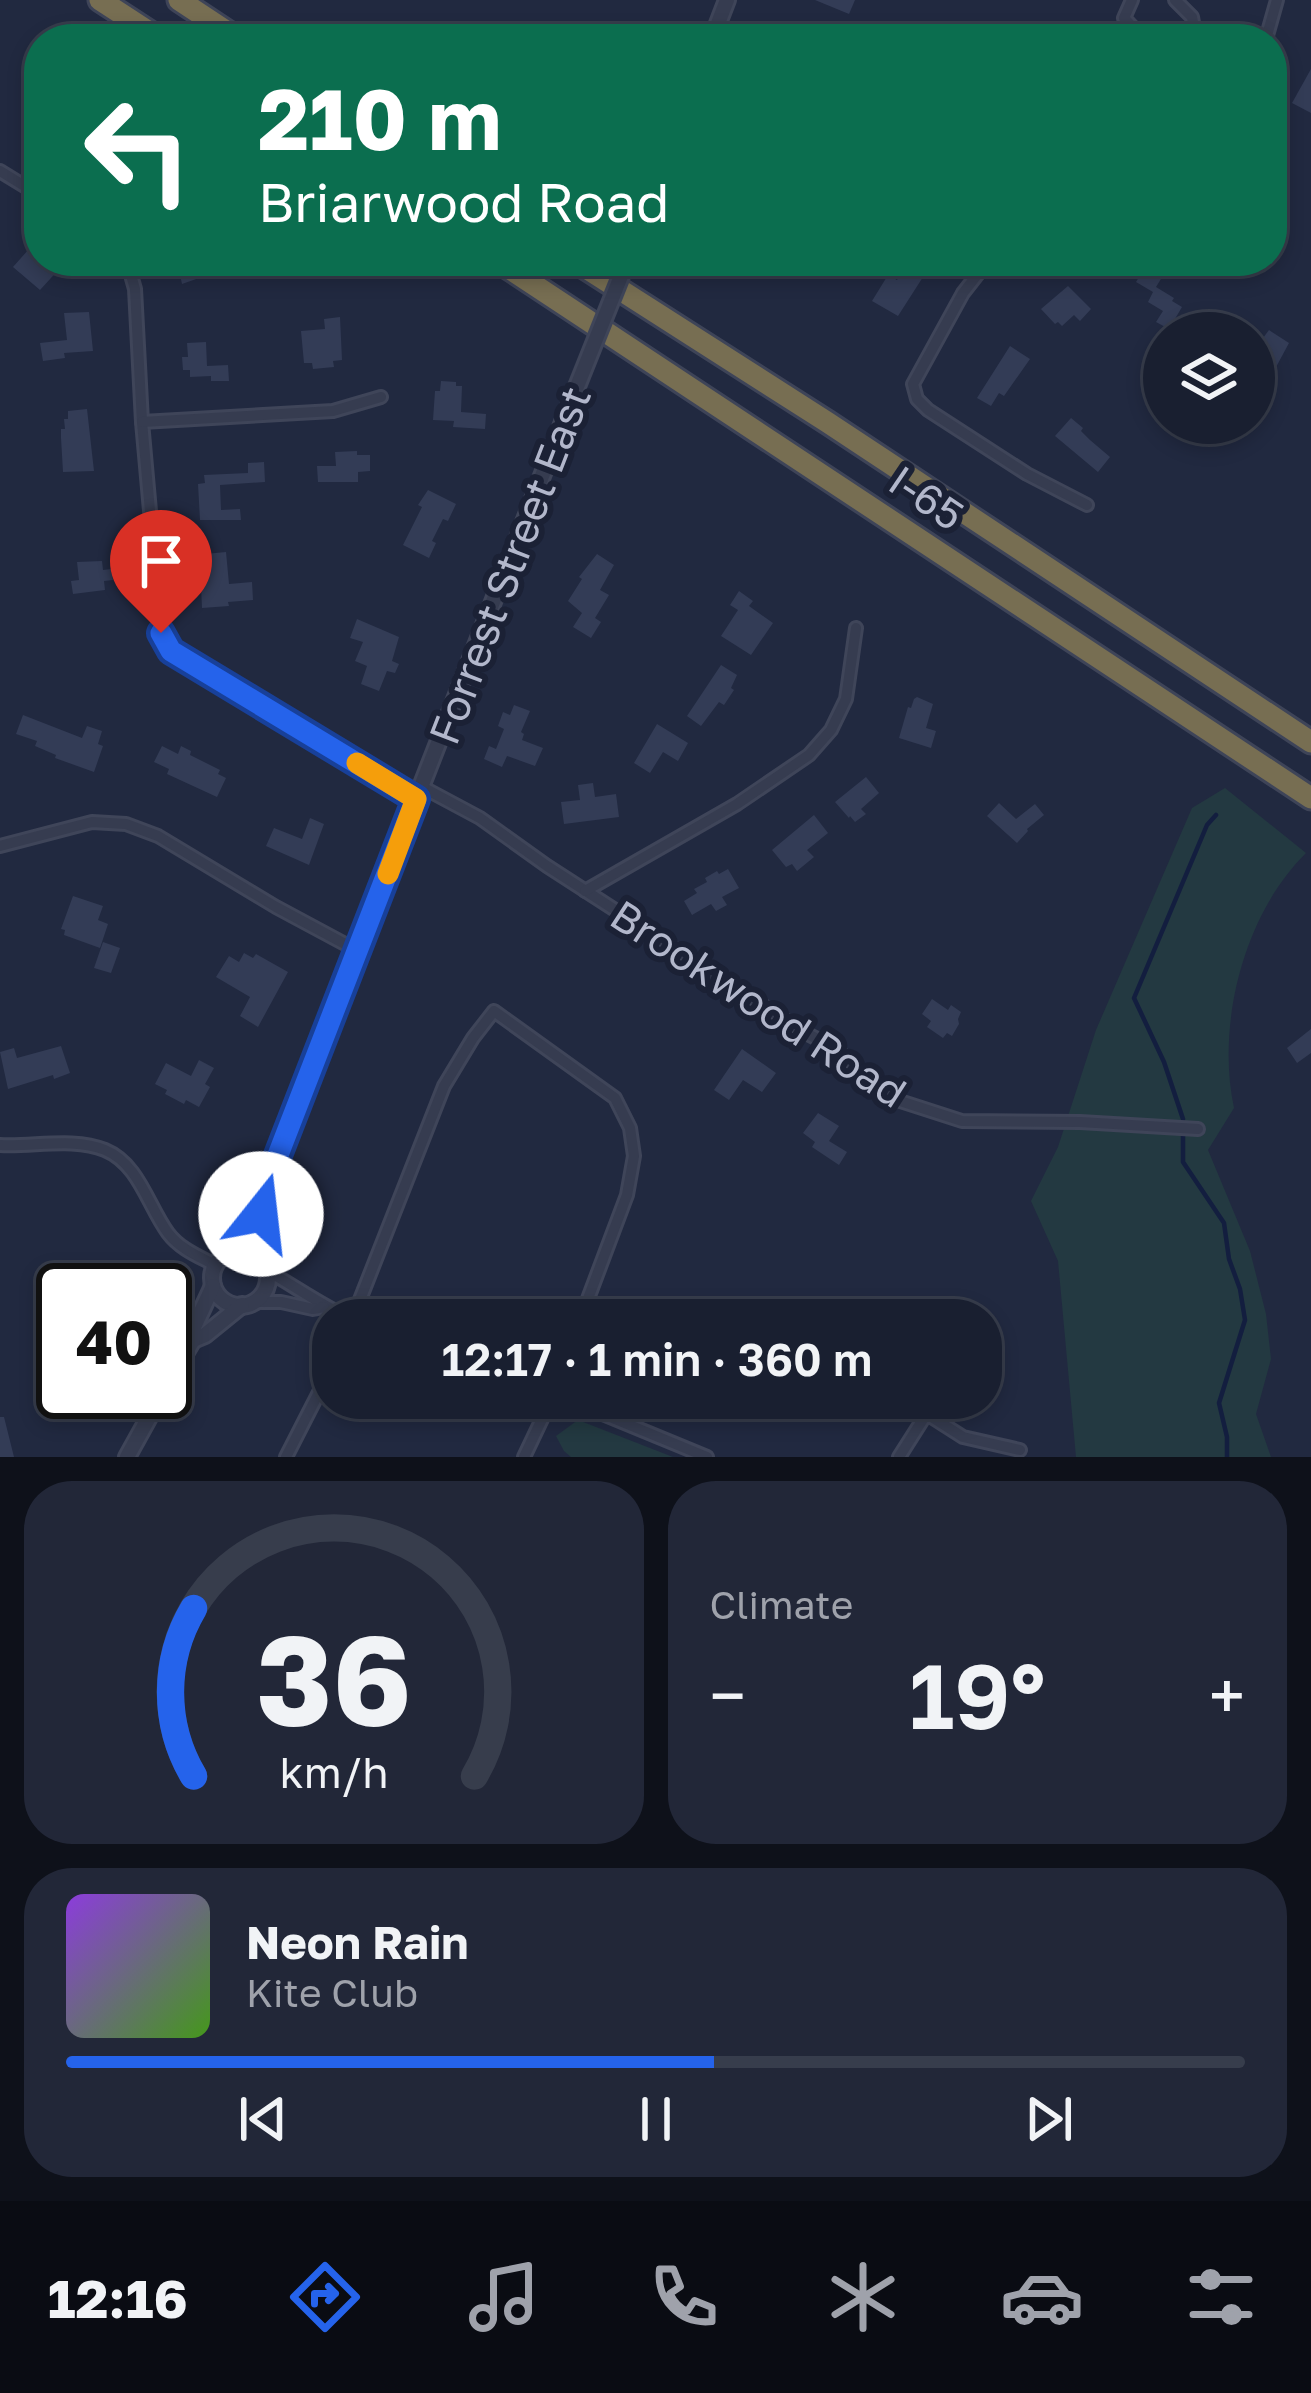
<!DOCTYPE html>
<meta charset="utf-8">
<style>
:root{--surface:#191f30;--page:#222738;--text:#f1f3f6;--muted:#9fa2ab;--line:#373d4c;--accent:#2563eb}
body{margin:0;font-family:"Golos Text",sans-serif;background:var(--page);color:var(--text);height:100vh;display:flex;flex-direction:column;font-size:45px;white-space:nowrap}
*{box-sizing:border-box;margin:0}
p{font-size:39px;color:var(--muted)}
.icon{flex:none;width:66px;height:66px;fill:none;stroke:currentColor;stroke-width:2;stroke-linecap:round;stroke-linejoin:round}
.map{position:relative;height:1457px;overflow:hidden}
.details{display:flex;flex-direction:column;gap:24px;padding:24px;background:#0e111a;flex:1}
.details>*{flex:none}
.top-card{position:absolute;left:24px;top:24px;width:1263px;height:252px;border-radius:48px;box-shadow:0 6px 18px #0003,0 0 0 3px var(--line);background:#0b6e4f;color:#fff;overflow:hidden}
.buttons{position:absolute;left:1143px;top:312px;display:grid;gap:24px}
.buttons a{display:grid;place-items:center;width:132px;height:132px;border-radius:50%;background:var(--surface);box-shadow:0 6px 18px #0003,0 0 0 3px var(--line);font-size:60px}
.speed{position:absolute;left:36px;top:1263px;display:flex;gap:24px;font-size:60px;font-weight:700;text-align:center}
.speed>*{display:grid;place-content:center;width:156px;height:156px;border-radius:50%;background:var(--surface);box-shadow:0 6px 18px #0003,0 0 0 3px var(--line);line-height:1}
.speed .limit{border:6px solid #111;border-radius:18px;background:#fff;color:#111}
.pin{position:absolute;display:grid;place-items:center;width:102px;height:102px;color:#fff;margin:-123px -51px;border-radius:50% 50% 50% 0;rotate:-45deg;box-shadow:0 0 12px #0007}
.pin .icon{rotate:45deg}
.me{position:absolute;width:132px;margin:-66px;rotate:16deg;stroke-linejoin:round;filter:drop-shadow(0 0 9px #0008)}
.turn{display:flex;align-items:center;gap:42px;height:252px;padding:0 36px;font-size:54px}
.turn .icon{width:156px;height:156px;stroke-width:2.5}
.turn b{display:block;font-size:84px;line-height:102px}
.big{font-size:90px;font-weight:600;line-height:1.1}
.details .tile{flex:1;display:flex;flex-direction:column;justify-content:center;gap:18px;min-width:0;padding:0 42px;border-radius:48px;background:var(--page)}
.details .dial{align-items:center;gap:0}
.dial svg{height:312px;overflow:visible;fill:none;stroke:var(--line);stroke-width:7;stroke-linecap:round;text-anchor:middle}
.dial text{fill:var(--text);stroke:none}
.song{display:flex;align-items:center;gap:36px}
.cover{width:144px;height:144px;border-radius:18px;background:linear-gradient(135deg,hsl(270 70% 55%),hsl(100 70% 35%))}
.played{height:12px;border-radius:6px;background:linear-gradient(90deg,var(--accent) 55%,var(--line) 55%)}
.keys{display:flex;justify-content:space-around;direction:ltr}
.heat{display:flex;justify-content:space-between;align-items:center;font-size:66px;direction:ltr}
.details .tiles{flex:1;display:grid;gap:24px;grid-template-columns:1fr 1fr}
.tile:last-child{grid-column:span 2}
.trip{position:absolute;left:312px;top:1299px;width:690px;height:120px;border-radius:48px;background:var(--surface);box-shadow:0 6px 18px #0003,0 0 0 3px var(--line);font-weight:600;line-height:120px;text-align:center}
.dock{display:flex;height:192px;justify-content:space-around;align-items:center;background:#0a0c13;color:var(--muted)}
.dock .icon{width:84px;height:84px}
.dock .selected{color:var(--accent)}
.dock b{font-size:54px;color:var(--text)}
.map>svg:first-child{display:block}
</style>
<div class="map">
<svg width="1311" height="1457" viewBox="0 0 1311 1457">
<rect width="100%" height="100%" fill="#212940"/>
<g fill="#233941">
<path d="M1225 788 1306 853C1244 914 1216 1024 1234 1108L1208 1150 1250 1251 1266 1314 1271 1359 1256 1414 1271 1457H1076L1058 1261 1031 1201 1058 1147 1096 1030 1192 808Z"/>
<polygon points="578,1420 673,1457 571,1457 564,1451 556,1436"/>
</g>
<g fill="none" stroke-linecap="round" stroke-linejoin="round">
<g stroke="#131e3f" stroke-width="4.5">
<polyline points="1183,1119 1164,1062 1134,998 1207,825 1216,815"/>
<polyline points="1183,1135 1183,1162 1224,1223 1229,1259 1240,1289 1245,1320 1219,1403 1227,1437 1227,1457"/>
</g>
</g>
<g fill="#333c56">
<polygon points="815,0 855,0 849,14"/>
<polygon points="1311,69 1311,113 1292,103"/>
<polygon points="39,104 39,138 23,129"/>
<polygon points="1272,134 1289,156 1272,169"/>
<polygon points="29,249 39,261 55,261 61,267 40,290 13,267"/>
<polygon points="177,261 216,261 219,271 182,284"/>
<polygon points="1149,261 1172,261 1156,287 1174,298 1172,301 1182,307 1169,329 1156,322 1163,311 1148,302 1153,292 1136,282"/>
<polygon points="905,266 923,277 898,316 872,301 888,275 897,280"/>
<polygon points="1068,286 1091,309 1080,321 1074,315 1062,326 1058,322 1055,324 1041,309"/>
<polygon points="89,312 93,351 64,353 65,358 43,361 40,343 67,340 64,313"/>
<polygon points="340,317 342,360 333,361 334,367 313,369 312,363 304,363 301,331 325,329 324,319"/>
<polygon points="1269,330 1289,343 1275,369 1254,356 1254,350"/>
<polygon points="206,342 207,366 228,365 229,381 211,381 211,376 190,377 190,370 183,370 182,357 188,357 187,343"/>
<polygon points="1010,346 1030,359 1004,396 999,393 991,406 977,398"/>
<polygon points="441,381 456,382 456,386 462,386 461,412 486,414 485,429 453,427 454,421 433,420 435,391 440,391"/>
<polygon points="87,409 94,471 63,472 61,438 61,429 65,429 64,419 68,419 68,411"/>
<polygon points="1071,418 1083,428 1081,431 1090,440 1110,457 1098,472 1055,436"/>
<polygon points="357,451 357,455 370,455 370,471 358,472 358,482 318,482 317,466 336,466 335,452"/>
<polygon points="264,462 265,482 220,485 221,510 240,509 241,520 200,520 198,484 205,483 204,475 248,473 248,463"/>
<polygon points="428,490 456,504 448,521 443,519 432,541 436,543 429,558 403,545 422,507 418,505"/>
<polygon points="226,552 229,584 252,582 253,600 228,602 229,606 202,608 200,563 205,563 205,554"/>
<polygon points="597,554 614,565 600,590 609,595 595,618 601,622 591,638 573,627 582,613 568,601 582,579 579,577"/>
<polygon points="102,561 103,570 111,569 113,580 104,581 105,590 73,594 71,581 79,580 77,562"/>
<polygon points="739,591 753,601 749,606 773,623 751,655 721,636 738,610 730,605"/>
<polygon points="357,619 399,637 392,661 399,664 395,673 387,671 379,691 361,684 367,666 355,661 363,642 350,638"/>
<polygon points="721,665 737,675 731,688 734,690 724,705 719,702 701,726 687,716"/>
<polygon points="917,697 933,704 926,728 936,731 931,748 899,738 908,707 911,708 914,699"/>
<polygon points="514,705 530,711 521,732 524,734 522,740 543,748 535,766 507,756 502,767 484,759 489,746 496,749 504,729 498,726 503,712 510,715"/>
<polygon points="23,715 82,738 87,726 102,731 98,744 103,746 94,772 55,758 56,755 35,746 37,741 16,734"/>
<polygon points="657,724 688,743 678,761 663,752 650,773 634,763"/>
<polygon points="162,746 178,754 181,746 191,751 190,755 220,770 218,774 226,778 217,797 167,774 169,769 154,762"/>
<polygon points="866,777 879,793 861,809 866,814 855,822 850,816 849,818 835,802"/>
<polygon points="593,783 595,797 616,794 619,817 564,824 561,802 580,800 578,785"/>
<polygon points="999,803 1016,819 1035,804 1044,815 1027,829 1028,831 1017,843 987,816"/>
<polygon points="814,815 828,833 807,850 814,857 797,871 792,864 786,867 772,850"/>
<polygon points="310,818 324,824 309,865 266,846 274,828 302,839"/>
<polygon points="728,869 739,888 722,897 727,905 716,911 711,904 692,915 684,901 697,893 694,889 707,882 705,878 717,871 719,874"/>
<polygon points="73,896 103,906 98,920 108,924 100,948 64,935 65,930 61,929"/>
<polygon points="103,942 120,948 111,973 94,968"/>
<polygon points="244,953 253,958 256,954 288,972 258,1027 240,1016 250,997 216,977 229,956 239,962"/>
<polygon points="932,999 948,1010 951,1005 961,1012 958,1019 959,1024 952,1036 947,1033 943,1038 927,1027 931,1021 922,1014"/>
<polygon points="1311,1029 1311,1053 1297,1063 1287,1048"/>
<polygon points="61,1046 70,1073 54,1079 53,1075 8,1089 0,1052 14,1048 17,1058"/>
<polygon points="742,1049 776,1073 762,1092 743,1080 729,1100 714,1090"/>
<polygon points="199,1060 214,1068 205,1084 210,1087 199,1107 186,1100 184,1104 165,1094 167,1090 155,1084 166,1063 191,1076"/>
<polygon points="818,1113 839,1126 829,1141 847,1152 839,1165 812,1147 815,1142 803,1133"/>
<polygon points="79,1261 87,1268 91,1263 126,1290 70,1290 62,1284"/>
<polygon points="0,1417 4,1417 14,1457 0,1457"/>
</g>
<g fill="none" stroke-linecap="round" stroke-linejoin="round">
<g stroke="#3f4559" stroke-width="16">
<g id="minor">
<polyline points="1132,0 1124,18 1144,39"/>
<polyline points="1175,0 1192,17 1196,39"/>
<polyline points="1266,39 1277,0"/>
<polyline points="0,171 39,195"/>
<polyline points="127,261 135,289 142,422 161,633 171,651 416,799"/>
<polyline points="988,261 963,293 913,384 917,399 928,410 1027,474 1087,505"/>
<polyline points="142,422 333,411 381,397"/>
<polyline points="422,787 480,818 547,866 804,1032 836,1049 876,1084 900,1101 962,1121 1080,1122 1198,1129"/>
<polyline points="0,846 92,822 126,824 158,836 276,907 358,951"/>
<polyline points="585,891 737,804 809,755 831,730 846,699 856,628"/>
<path d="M0 1145C33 1147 74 1137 105 1150 139 1164 148 1206 168 1233 180 1249 198 1256 215 1265"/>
<path d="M266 1270C296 1287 322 1306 353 1320"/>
<polyline points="255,1302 281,1302 313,1309 324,1307"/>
<polyline points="352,1320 444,1086 473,1038 494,1011 615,1098 630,1128 634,1156 627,1195 580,1320"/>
<polyline points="564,1398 707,1457"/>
<polyline points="902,1398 963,1437 1020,1450"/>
<polyline points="286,1457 333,1365"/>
<polyline points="524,1457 552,1398"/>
<polyline points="899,1457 927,1413"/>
</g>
</g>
<g stroke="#3f4559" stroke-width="20">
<g id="tertiary">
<polyline points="712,39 727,0"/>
<polyline points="259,1203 263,1263"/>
<circle cx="240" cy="1278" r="28"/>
<polyline points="231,1251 251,1211 259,1203 572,399"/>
<polyline points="193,1340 205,1335 242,1305"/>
<polyline points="165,1388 193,1340 193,1329 213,1286"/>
<polyline points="127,1457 163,1392"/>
</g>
</g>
<g stroke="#3e4458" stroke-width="27">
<g id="motorway">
<polyline points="100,0 160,39"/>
<polyline points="179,0 238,39"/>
<polyline points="498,261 1311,798"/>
<polyline points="575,261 827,422 1311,742"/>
</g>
</g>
<use href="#minor" stroke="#363c50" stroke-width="10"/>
<use href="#tertiary" stroke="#363c50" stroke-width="14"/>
<use href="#motorway" stroke="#776e52" stroke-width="21"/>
<g stroke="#3f4559" stroke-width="20" stroke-linecap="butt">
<polyline id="tertiary-bridge" points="572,399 627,261"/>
</g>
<use href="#tertiary-bridge" stroke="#363c50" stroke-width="14"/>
</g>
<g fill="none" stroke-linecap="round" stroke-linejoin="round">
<g stroke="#184099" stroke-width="30">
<polyline id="route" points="161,633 171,651 416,799 266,1186 259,1203 261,1214"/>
</g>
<use href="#route" stroke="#2563eb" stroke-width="21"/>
<polyline stroke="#f59e0b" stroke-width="21" points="357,763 416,799 388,874"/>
</g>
<g text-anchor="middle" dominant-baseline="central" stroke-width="12" stroke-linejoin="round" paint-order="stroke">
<g font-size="42" fill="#b2b7cb" stroke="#1b2135">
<text transform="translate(927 497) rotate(34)">I-65</text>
<text transform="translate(509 565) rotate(-69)">Forrest Street East</text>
<text transform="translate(759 1003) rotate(33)">Brookwood Road</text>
</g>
</g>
</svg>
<div class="buttons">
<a><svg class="icon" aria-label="layers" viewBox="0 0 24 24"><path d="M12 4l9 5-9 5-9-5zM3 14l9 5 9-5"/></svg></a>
</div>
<div class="speed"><div class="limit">40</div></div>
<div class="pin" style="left:161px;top:633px;background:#d93025"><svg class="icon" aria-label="arrive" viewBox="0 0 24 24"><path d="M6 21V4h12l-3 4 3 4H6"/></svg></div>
<svg class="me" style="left:261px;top:1214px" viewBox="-20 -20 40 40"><circle r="19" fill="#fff"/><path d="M0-13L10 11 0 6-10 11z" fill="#2563eb"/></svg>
<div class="trip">12:17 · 1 min · 360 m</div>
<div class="top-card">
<div class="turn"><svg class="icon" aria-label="left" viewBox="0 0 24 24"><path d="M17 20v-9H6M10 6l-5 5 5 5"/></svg><div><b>210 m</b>Briarwood Road</div></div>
</div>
</div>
<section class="details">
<div class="tiles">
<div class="tile dial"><svg viewBox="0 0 100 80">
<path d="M14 69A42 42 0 1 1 86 69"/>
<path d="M14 69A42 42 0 0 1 14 26" stroke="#2563eb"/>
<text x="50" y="56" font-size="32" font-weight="700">36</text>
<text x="50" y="72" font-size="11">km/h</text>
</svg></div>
<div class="tile"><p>Climate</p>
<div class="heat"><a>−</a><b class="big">19°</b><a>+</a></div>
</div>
<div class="tile">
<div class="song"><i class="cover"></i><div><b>Neon Rain</b><p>Kite Club</p></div></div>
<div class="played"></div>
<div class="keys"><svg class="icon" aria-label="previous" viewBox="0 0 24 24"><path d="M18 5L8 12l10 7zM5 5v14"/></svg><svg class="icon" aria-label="pause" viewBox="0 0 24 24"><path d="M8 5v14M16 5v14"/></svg><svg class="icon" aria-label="next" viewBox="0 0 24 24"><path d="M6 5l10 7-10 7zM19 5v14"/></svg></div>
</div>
</div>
</section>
<nav class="dock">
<b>12:16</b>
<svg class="icon selected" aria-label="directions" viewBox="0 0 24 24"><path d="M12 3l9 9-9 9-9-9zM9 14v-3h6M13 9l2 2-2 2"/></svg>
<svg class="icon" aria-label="music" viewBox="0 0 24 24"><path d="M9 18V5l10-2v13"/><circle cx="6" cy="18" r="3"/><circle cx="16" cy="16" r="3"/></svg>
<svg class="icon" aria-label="phone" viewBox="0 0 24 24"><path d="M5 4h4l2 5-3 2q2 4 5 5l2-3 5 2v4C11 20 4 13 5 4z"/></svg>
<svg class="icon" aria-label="climate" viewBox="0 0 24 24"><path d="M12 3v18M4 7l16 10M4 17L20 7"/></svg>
<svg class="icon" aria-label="car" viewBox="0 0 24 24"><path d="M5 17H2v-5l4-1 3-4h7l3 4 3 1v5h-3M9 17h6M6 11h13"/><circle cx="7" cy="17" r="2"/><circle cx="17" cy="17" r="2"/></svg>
<svg class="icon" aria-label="filters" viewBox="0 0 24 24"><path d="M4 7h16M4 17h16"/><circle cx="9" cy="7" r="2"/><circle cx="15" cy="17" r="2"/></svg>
</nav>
